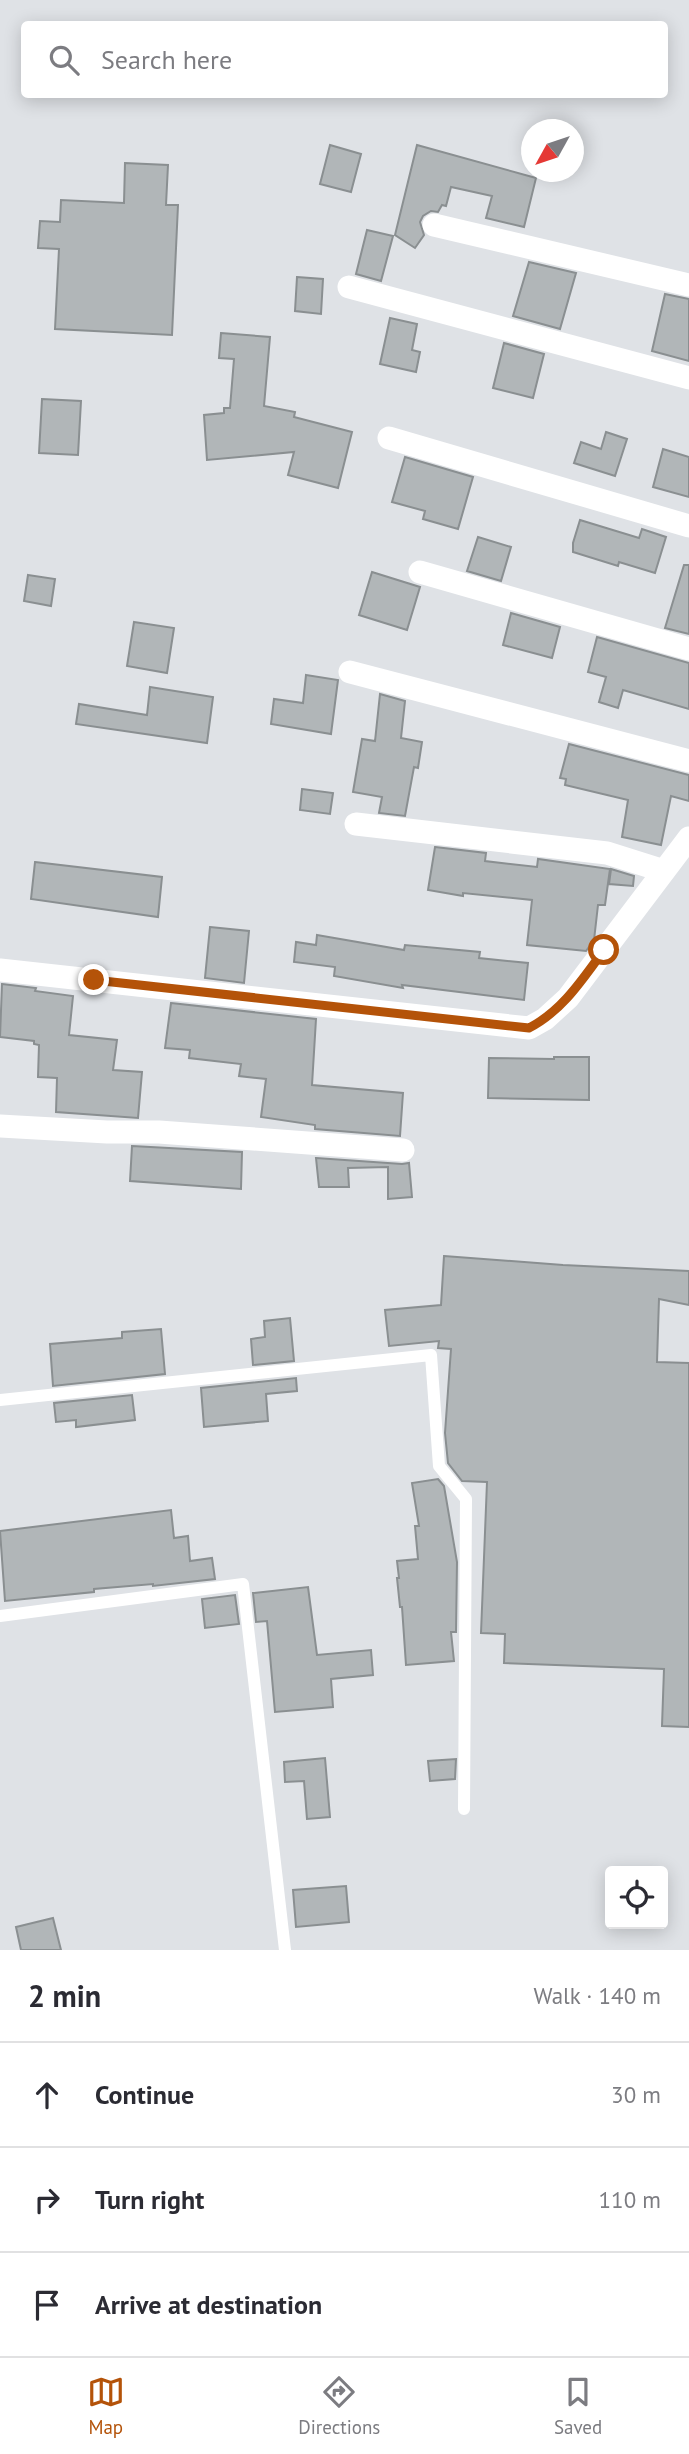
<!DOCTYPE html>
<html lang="en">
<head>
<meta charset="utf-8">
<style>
	body { margin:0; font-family:"PT Sans",sans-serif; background:#f2f2f3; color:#2b2b33 }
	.controls { position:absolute; right:21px; bottom:21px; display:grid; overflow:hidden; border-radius:7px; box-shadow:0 4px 18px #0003 }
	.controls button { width:63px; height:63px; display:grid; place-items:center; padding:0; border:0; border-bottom:2px solid #e1e1e2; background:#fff; color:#2b2b33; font:35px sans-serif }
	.compass { position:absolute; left:521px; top:119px; width:63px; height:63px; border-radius:50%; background:#fff; box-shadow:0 4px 18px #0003; rotate:230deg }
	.stop { position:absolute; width:21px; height:21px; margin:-16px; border:5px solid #b45309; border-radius:50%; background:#fff }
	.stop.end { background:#b45309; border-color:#fff; box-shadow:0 2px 7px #0008 }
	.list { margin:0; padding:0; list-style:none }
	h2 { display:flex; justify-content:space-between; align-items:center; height:91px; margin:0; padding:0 28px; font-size:30px }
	h2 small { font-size:23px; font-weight:400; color:#7c7c81 }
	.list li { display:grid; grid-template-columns:46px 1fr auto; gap:21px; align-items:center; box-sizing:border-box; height:105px; padding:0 28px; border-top:2px solid #e1e1e2 }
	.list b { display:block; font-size:26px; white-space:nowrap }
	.list em { font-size:23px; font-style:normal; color:#7c7c81 }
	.icon { flex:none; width:38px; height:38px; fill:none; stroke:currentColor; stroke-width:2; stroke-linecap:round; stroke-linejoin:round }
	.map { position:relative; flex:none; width:689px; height:1950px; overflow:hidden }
	.search { position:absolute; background:#fff; box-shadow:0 4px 18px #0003; left:21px; right:21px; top:21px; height:77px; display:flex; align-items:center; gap:18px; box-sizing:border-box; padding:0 24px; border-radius:7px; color:#7c7c81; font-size:26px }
	.sheet { height:406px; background:#fff }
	nav { display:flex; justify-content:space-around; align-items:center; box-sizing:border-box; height:98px; border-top:2px solid #e1e1e2; background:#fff; font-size:19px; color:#7c7c81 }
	nav a { display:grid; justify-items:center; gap:4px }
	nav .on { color:#b45309 }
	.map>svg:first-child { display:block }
	.building { fill:#b1b6b8; stroke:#8a8f91; stroke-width:2 }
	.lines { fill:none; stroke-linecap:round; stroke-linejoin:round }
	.lane { stroke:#fff; stroke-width:12 }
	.street { stroke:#fff; stroke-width:23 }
	.route { stroke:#b45309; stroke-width:9 }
</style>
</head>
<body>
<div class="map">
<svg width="689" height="1950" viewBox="0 0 689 1950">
	<rect width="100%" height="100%" fill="#dfe2e6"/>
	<!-- building -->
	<path class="building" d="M330,145L361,154L351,192L320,184Z
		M417,145L536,178L524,227L486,218L492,196L451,187L446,206L442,205L438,212L431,211L423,216L420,222L424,235L415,248L395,235Z
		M125,163L168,165L166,205H178L172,335L55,329L59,249L38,248L40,221L60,222L61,200L124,203Z
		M367,230L393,236L381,281L356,274Z
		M529,262L576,273L560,329L513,316Z
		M297,277L323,279L321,314L295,311Z
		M665,294L689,299V361L652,351Z
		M390,318L417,324L412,350L420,352L416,372L380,364Z
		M221,333L270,337L264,406L295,412L294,417L352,432L338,488L288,475L294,452L207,460L204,415L224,413V408H230L234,359L219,358Z
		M504,343L544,354L533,398L493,388Z
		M42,399L81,401L78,455L39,453Z
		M606,432L627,439L615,476L574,463L581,442L601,449Z
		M663,449L689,457V497L653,487Z
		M405,457L473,477L458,529L423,519L425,511L392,502Z
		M580,520L639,538L642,529L666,537L655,573L619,562L618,566L573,552V543Z
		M478,537L511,547L501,581L467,571Z
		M684,565H689V634L665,628Z
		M372,572L420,587L407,630L359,615Z
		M28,575L55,579L51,606L24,601Z
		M511,613L560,627L552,658L503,645Z
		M134,622L174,628L167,673L127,666Z
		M597,637L689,663V709L623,690L618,708L599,702L606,677L588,672Z
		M306,675L338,680L331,734L271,724L274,699L303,703Z
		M150,687L213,697L207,743L76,724L79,704L147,715Z
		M380,694L405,701L401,738L422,742L418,768L414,767L405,816L379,813L382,797L353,792L362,739L375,741Z
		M569,744L689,775V801L671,796L661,845L622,837L628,800L565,785L566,779L560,778Z
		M302,789L333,793L330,814L300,810Z
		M435,847L486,853L485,861L537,867L538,859L610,869L605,905H598L594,940L586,951L527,945L532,900L463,893V896L428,890Z
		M35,862L162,877L158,917L31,899Z
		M611,869L634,876L633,886L609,884Z
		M210,927L249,931L244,983L205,978Z
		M317,935L404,950L405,945L480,952L479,958L528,963L524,1000L402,985L403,988L334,976L335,967L294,962L296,942L316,945Z
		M2,984L36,988L35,991L73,996L69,1035L117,1040L113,1070L142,1072L138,1118L56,1112L57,1078L38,1077L39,1045L34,1044V1041L0,1037Z
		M171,1003L316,1019L312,1085L403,1093L400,1136L315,1129V1125L261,1117L266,1079L239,1076L241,1064L189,1058L190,1050L165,1048Z
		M554,1057H589V1100L488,1098L489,1058L554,1059Z
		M132,1146L242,1152L241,1189L130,1181Z
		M316,1158L402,1164L409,1163L412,1197L388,1199V1167L348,1168L349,1187H319Z
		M444,1256L563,1265L689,1271V1305L659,1299L657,1362L689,1363V1727L662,1726L664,1669L504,1663L505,1634L481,1633L487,1482L462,1481L448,1463L445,1433L451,1349L438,1348L439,1341L389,1346L385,1310L441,1305Z
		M290,1318L294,1361L253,1365L251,1339L265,1337L264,1321Z
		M161,1329L165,1374L53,1386L50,1344L122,1338V1332Z
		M296,1378L297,1391L266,1394L268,1421L204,1427L201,1388Z
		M132,1395L135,1420L76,1427V1420L56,1422L54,1403Z
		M438,1479L444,1486L457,1562L456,1632H451L454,1661L406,1665L402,1607H400L397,1578H399L397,1561L418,1559L415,1526H419L412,1483Z
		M171,1510L174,1538L188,1536L190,1561L212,1558L215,1579L153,1586V1584L94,1589V1592L5,1601L0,1531Z
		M308,1587L317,1655L371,1650L373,1675L331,1679L333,1707L275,1712L267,1621L256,1622L253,1593Z
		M235,1595L239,1624L205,1628L202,1599Z
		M325,1758L330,1817L307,1819L304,1781L285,1782L284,1762Z
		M456,1759L455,1779L430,1781L428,1761Z
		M346,1886L349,1922L296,1927L293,1890Z
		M53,1918L61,1950H21L16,1927Z"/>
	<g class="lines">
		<!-- lane -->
		<path class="lane" d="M0,1400L431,1355L439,1466L466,1499L464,1809
			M0,1616L243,1584L285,1950"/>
		<!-- street -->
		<path class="street" d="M434,225L689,285
			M349,287L689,378
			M389,438L689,526
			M420,572L689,649
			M350,672L689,761
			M356,824L607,853L664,871
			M0,970L529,1028L545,1019L568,998L689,838
			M0,1126L107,1132H159L403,1150"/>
	</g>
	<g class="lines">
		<!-- route -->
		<path class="route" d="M94,980L529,1028C562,1011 582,980 604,950"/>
	</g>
</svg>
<div class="controls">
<button><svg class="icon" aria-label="locate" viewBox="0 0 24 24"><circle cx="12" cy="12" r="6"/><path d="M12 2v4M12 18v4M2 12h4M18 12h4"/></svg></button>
</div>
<svg class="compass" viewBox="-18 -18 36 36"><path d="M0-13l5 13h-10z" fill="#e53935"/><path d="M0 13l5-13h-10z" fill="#7c7c81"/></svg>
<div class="stop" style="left:604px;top:950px"></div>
<div class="stop end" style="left:94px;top:980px"></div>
<div class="search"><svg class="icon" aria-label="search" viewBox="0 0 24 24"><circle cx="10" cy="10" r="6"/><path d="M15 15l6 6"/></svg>Search here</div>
</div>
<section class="sheet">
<h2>2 min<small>Walk · 140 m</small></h2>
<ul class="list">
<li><svg class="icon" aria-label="ahead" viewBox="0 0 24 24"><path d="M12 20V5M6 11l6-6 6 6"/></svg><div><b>Continue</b></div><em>30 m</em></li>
<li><svg class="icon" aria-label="right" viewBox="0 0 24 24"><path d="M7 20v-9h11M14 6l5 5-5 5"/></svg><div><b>Turn right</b></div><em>110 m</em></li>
<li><svg class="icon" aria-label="arrive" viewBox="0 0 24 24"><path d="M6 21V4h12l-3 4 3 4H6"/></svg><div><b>Arrive at destination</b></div></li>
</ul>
</section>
<nav>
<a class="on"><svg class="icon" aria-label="map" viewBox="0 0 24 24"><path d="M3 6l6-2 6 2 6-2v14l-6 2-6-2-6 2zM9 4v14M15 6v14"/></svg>Map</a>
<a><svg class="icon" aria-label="directions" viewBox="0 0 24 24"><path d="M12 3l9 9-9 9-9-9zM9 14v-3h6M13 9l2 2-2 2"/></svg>Directions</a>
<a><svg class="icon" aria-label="saved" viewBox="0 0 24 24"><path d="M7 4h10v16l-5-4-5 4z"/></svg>Saved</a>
</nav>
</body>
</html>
